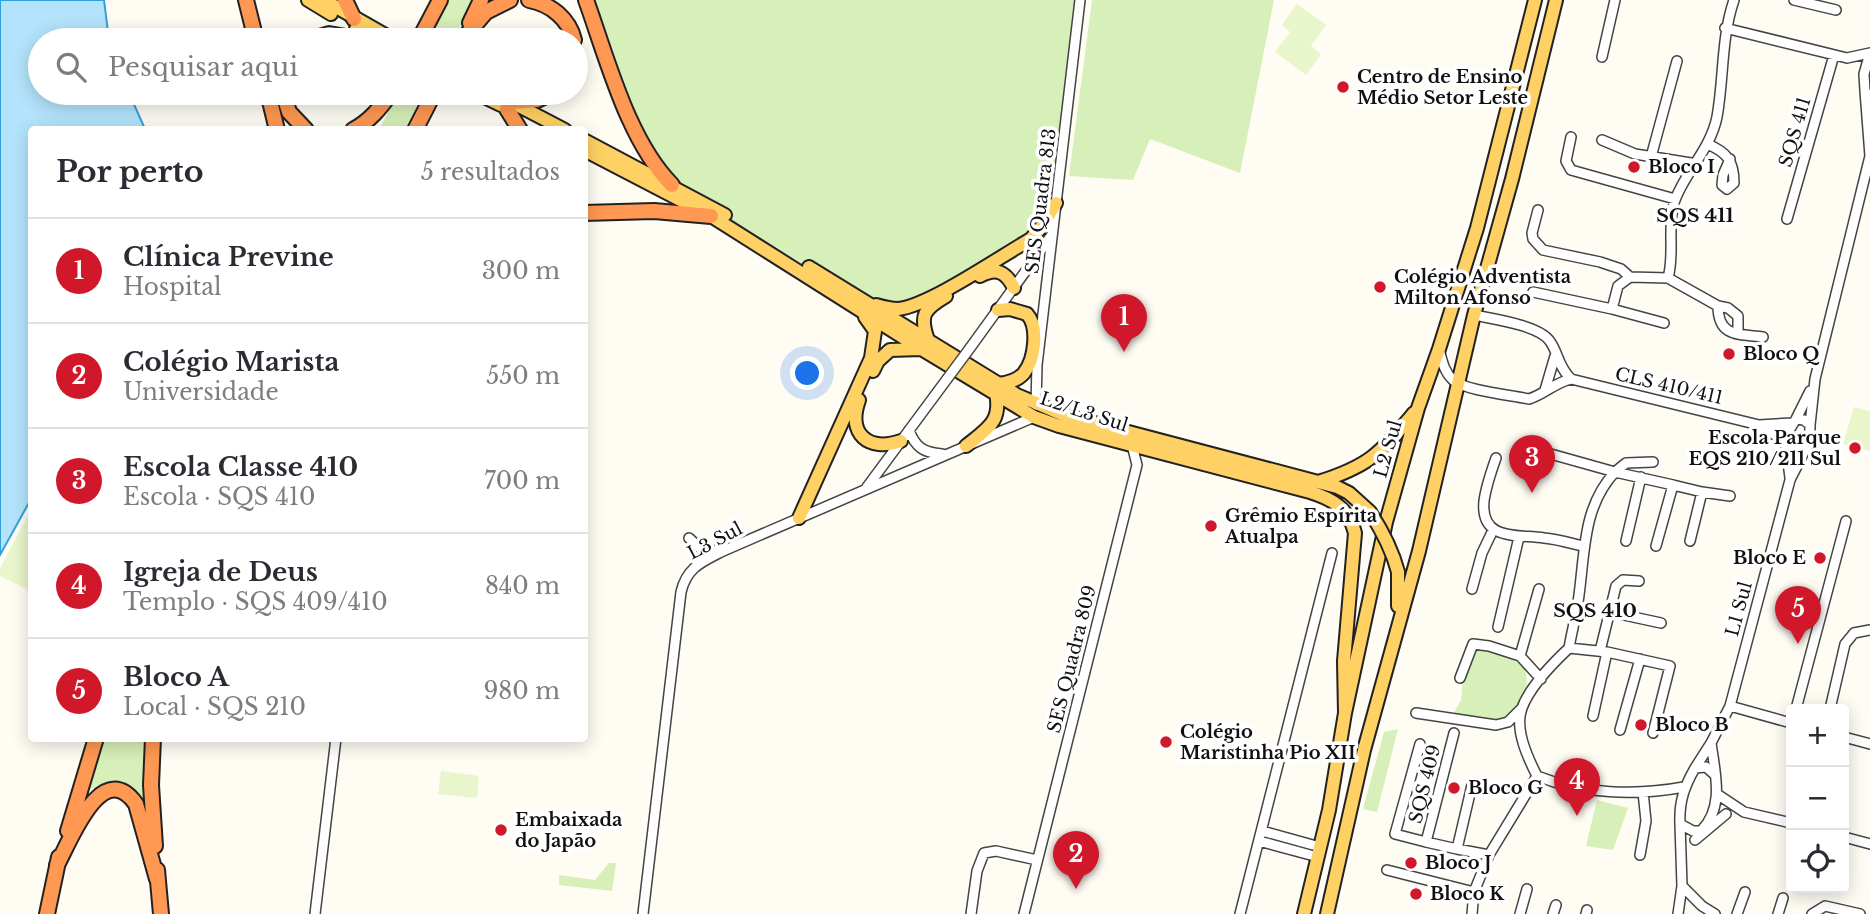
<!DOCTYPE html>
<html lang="pt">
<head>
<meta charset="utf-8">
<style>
	body { margin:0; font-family:"Libre Baskerville",serif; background:#f2f2f3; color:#2b2b33 }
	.controls { position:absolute; right:21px; bottom:21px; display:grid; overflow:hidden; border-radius:7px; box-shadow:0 4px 18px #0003 }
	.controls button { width:63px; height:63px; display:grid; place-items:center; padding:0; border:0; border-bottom:2px solid #e1e1e2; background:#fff; color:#2b2b33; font:35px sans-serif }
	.you { position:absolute; left:808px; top:374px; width:24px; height:24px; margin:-18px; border:5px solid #fff; border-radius:50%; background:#1a73e8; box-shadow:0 0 0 10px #1a73e833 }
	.badge { display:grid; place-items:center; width:46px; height:46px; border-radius:50%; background:#d1182a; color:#fff; font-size:23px; font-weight:700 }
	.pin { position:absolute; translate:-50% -58px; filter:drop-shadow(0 2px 4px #0008) }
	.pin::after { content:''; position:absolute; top:37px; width:24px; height:21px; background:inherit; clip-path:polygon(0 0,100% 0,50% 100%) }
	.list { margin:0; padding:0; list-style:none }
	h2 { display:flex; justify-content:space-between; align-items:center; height:91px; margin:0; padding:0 28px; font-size:30px }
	h2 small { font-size:23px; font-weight:400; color:#7c7c81 }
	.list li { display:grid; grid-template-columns:46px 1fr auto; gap:21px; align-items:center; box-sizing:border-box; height:105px; padding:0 28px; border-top:2px solid #e1e1e2 }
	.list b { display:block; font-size:26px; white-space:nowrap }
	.list p { margin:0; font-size:23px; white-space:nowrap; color:#7c7c81 }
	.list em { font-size:23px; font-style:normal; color:#7c7c81 }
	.icon { flex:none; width:38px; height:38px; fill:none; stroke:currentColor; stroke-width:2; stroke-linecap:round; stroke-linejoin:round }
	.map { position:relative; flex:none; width:1870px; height:914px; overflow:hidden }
	.search { position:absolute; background:#fff; box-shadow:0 4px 18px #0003; left:28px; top:28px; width:560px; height:77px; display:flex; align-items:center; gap:18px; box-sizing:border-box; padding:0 24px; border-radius:38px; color:#7c7c81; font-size:26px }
	.panel { position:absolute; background:#fff; box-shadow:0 4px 18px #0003; left:28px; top:126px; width:560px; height:616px; border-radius:7px }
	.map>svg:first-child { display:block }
	.green { fill:#d7efb8 }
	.pitch { fill:#e9f5cb }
	.water { fill:#b3e4fc; stroke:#32a0db; stroke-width:2 }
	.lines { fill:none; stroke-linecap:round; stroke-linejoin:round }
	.minor-casing { stroke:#444; stroke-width:12 }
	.major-casing { stroke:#222; stroke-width:16 }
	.highway-casing { stroke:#222; stroke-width:18 }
	.minor { stroke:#fff; stroke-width:9 }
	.major { stroke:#ffd164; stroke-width:12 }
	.highway { stroke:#ff9852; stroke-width:14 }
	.minor-bridge-casing { stroke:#444; stroke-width:12; stroke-linecap:butt }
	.major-bridge-casing { stroke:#222; stroke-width:16; stroke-linecap:butt }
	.minor-bridge { stroke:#fff; stroke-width:9 }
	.major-bridge { stroke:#ffd164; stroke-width:12 }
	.poi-dot { fill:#d1182a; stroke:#fff; stroke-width:2.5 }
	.labels { text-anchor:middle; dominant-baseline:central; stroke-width:7; stroke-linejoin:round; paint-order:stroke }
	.poi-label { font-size:18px; font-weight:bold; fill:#111; stroke:#fff; text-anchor:start }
	.street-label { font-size:18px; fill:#111; stroke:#fff }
	.neighbourhood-label { font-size:19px; font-weight:bold; fill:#111; stroke:#fff }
</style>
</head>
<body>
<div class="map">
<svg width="1870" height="914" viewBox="0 0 1870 914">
	<rect width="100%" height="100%" fill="#fffcf4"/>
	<!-- green -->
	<path class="green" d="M446,0H473L453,40H426Z
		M587,0H1075L1052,190L1047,210L1029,235L912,305L866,302L672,185L649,158Z
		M1092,0H1274L1240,173L1150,139L1133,180L1069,176Z
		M398,93H426L407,129L379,130Z
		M1473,646C1485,649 1505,650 1515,657C1538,673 1524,712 1501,720C1485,725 1469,718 1453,715L1461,700L1463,677Z
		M1398,729L1377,812L1363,809L1384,732Z
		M103,739H146L145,826L121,786L87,789Z
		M1597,800L1628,808L1613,850L1586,846Z
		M609,863H616L612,891L559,885V875L595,880Z"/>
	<!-- pitch -->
	<path class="pitch" d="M1297,4L1326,25L1311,46L1321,54L1306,75L1275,52L1290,32L1282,25Z
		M1854,407L1870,411V451L1843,444Z
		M31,510V591L0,576V568Z
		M441,771L479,776L477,798L438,794Z"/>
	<!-- water -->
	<path class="water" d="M0,0H104L109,40H40V93H129L145,129L32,130L31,499L0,555Z"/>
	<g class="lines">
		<defs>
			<path id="minor" d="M1794,0L1836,10
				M1725,28L1847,58L1870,53
				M1602,57L1615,0
				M1868,95L1865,91L1864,74L1870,53
				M1571,137L1566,161L1571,170L1675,199
				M1602,140L1635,154L1697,164
				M1707,144C1727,152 1734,161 1734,183L1727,189L1722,185L1723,175L1730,159
				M1651,157L1677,61
				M1538,210L1532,233L1533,239L1543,250L1600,262L1621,269L1630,277L1668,278
				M1787,219L1834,55
				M1533,292L1612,309L1664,323
				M1718,306L1668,278C1675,253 1667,227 1674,203C1683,174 1710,151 1717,117C1724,78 1721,38 1734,0
				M1612,309L1618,286L1630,277
				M1474,315C1493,319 1537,325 1549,340C1559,353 1557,365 1571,379
				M1738,334V316L1728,308L1718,306C1718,337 1738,334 1763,337
				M970,348L1051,236
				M1439,349C1442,360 1444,372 1453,380C1466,391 1511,395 1529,399C1545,394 1554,383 1571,379L1759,425L1792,423
				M1545,390L1555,356
				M1036,405L1037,365L1080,0
				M1796,419L1810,391
				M1759,425L1786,442
				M1810,425L1815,379L1870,156L1865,91
				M909,430C915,447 924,453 942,454
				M1522,446L1615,472L1626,463L1653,462
				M1786,446L1790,478
				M1496,458C1491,472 1486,486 1484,501C1480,542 1519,534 1544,538C1557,539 1570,543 1582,546
				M1673,485L1702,492L1690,541
				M867,487L947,379
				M1702,492L1730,496
				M689,538L702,550L721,551
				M1626,541L1641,477
				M1472,589L1482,553L1493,530
				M1539,589L1520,656L1541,679
				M1610,612L1661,623
				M1498,627L1519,537
				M1569,648C1572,630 1577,613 1579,595C1585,551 1583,506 1615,472L1673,485L1656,546
				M1600,651L1616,586L1623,580L1639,581
				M1607,652L1670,666L1653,733
				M1460,678L1473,644L1489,646L1520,656
				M1730,706L1791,723
				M1796,709L1846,521
				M1830,709L1845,644L1854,633L1870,630
				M1416,713L1496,725L1508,722L1521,709
				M1620,730L1640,659
				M1844,737L1870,744
				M1711,743C1715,773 1725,807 1701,831H1693L1680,824C1679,802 1684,787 1695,768L1706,767L1715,775
				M1420,744L1395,834L1426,842L1454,733
				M1695,768L1711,743L1730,706L1790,480C1798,463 1811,444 1810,425L1804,420L1796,419L1787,434L1786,446L1795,450L1805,447
				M1537,776C1528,758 1514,729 1522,708C1530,686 1553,663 1569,648L1607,652L1593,716
				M1537,776C1582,794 1636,796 1684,787
				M1717,794L1744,812L1791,823
				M1262,831L1320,847
				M1844,837L1870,844
				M1695,840L1726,814
				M1259,841L1318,857
				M1426,842L1457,849L1472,785
				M1489,855L1537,776
				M1640,855L1646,821L1643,792
				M1387,870L1474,892L1489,855L1457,849
				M1682,886L1702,906L1715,914
				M315,914L336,738
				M643,914L681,592C687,567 702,562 723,551L1034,417
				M971,914L977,871L984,853L996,851L1037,860
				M1024,914L1137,465L1132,445
				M1240,914L1332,553
				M1472,914L1474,892
				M1520,914L1527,889
				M1553,914L1556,905
				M1586,914L1587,910
				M1678,914L1682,886L1680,824
				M1737,914L1745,892
				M1778,914L1783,898
				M1812,914L1825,906L1860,914"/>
			<path id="major" d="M308,0L331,14
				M324,0L394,40
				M356,29L375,40
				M476,93L501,105
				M494,93L565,130
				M584,140L725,215
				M584,150L711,216L923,350L1034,417L1059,426L1310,492C1333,499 1349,509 1355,533L1344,661L1345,713
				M809,267L1017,395L1064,415L1337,487L1349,493L1370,512
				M980,276C997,267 1006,272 1014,288
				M876,305C883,307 891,309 898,309C929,306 1001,256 1031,239L1043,225L1056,203
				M928,340C919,315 924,309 946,296
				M873,371L878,361L890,350L921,349
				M998,384C1008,383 1017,381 1024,373C1035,359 1039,327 1027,314L1010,309L998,310
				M859,400C847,434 868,452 901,441
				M966,446C987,429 1002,422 996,393
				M1318,482C1370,466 1380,453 1414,413
				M799,518L871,358L875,331L865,317
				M1398,572V606
				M1304,914L1329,810L1345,713L1386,522L1418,408L1439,349L1477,228L1535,0
				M1327,914L1364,750L1419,551L1474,315L1512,179L1556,0"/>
			<path id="highway" d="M246,0L256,40
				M345,0L354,19
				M529,0C551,4 569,19 574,40
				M586,0C607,58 628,141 672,185
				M470,23L481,0
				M309,40L329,34L363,40
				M419,40L440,0
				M462,40L486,12L510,0
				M268,93L277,130
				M283,93L289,112L306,130
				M511,102L537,100L552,93
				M507,109L520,130
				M353,130C370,121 380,108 391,93
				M415,130L434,93
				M584,213L654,211L711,216
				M153,738L151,785L155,846
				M68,831L96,738
				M57,865C70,841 102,756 136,804L157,879
				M157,870L161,914
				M47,914L59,857"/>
		</defs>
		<!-- minor casing -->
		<use href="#minor" class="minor-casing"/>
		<!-- major casing -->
		<use href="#major" class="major-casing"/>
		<!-- highway casing -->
		<use href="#highway" class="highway-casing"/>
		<!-- minor -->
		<use href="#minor" class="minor"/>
		<!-- major -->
		<use href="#major" class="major"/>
		<!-- highway -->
		<use href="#highway" class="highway"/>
		<defs>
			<path id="minor-bridge" d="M947,379L970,348"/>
			<path id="major-bridge" d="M1370,512C1383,532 1392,549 1398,572"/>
		</defs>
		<!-- minor-bridge casing -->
		<use href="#minor-bridge" class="minor-bridge-casing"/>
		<!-- major-bridge casing -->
		<use href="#major-bridge" class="major-bridge-casing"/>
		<!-- minor-bridge -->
		<use href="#minor-bridge" class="minor-bridge"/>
		<!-- major-bridge -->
		<use href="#major-bridge" class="major-bridge"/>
	</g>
	<!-- markers -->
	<g class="poi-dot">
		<circle cx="1343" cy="87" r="7"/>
		<circle cx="1634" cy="167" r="7"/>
		<circle cx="1380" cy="287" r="7"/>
		<circle cx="1729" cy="354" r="7"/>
		<circle cx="1855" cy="448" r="7"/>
		<circle cx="1211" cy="526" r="7"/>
		<circle cx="1820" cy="558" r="7"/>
		<circle cx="1641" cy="725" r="7"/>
		<circle cx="1166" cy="742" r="7"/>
		<circle cx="1454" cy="788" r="7"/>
		<circle cx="501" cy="830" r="7"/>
		<circle cx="1411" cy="863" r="7"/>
		<circle cx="1416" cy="894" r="7"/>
	</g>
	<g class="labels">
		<!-- poi labels -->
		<g class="poi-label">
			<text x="1357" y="77">Centro de Ensino<tspan x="1357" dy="21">Médio Setor Leste</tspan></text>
			<text x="1648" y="167">Bloco I</text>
			<text x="1394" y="277">Colégio Adventista<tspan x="1394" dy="21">Milton Afonso</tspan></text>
			<text x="1743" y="354">Bloco Q</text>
			<text x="1841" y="438" text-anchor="end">Escola Parque<tspan x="1841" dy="21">EQS 210/211 Sul</tspan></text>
			<text x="1225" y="516">Grêmio Espírita<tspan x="1225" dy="21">Atualpa</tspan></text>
			<text x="1806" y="558" text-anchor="end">Bloco E</text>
			<text x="1655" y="725">Bloco B</text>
			<text x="1180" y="732">Colégio<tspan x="1180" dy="21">Maristinha Pio XII</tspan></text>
			<text x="1468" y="788">Bloco G</text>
			<text x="515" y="820">Embaixada<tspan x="515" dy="21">do Japão</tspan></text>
			<text x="1425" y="863">Bloco J</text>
			<text x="1430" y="894">Bloco K</text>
		</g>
		<!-- street labels -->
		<g class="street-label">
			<text transform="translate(1795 132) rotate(-74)">SQS 411</text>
			<text transform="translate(1041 201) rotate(-83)">SES Quadra 813</text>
			<text transform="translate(1669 386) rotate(13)">CLS 410/411</text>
			<text transform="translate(1084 412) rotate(18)">L2/L3 Sul</text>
			<text transform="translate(1388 449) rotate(-74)">L2 Sul</text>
			<text transform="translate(715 541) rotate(-28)">L3 Sul</text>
			<text transform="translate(1739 609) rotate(-75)">L1 Sul</text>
			<text transform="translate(1072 659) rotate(-76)">SES Quadra 809</text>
			<text transform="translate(1425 784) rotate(-76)">SQS 409</text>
		</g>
		<!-- neighbourhood labels -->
		<g class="neighbourhood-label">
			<text x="1695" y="215">SQS 411</text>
			<text x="1595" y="610">SQS 410</text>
		</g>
	</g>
</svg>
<div class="controls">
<button>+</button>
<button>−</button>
<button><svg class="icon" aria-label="locate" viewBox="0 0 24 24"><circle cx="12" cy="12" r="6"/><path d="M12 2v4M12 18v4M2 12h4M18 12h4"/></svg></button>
</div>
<div class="you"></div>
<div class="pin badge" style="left:1124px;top:352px">1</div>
<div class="pin badge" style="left:1076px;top:889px">2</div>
<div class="pin badge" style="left:1532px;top:493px">3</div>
<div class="pin badge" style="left:1577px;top:816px">4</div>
<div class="pin badge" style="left:1798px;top:644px">5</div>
<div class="search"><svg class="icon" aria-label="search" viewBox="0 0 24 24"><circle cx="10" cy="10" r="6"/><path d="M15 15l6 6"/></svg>Pesquisar aqui</div>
<section class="panel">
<h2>Por perto<small>5 resultados</small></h2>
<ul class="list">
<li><span class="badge">1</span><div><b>Clínica Previne</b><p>Hospital</p></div><em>300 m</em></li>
<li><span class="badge">2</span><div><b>Colégio Marista</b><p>Universidade</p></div><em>550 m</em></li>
<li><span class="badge">3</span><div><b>Escola Classe 410</b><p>Escola · SQS 410</p></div><em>700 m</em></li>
<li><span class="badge">4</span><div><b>Igreja de Deus</b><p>Templo · SQS 409/410</p></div><em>840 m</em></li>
<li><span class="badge">5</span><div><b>Bloco A</b><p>Local · SQS 210</p></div><em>980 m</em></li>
</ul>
</section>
</div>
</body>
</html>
